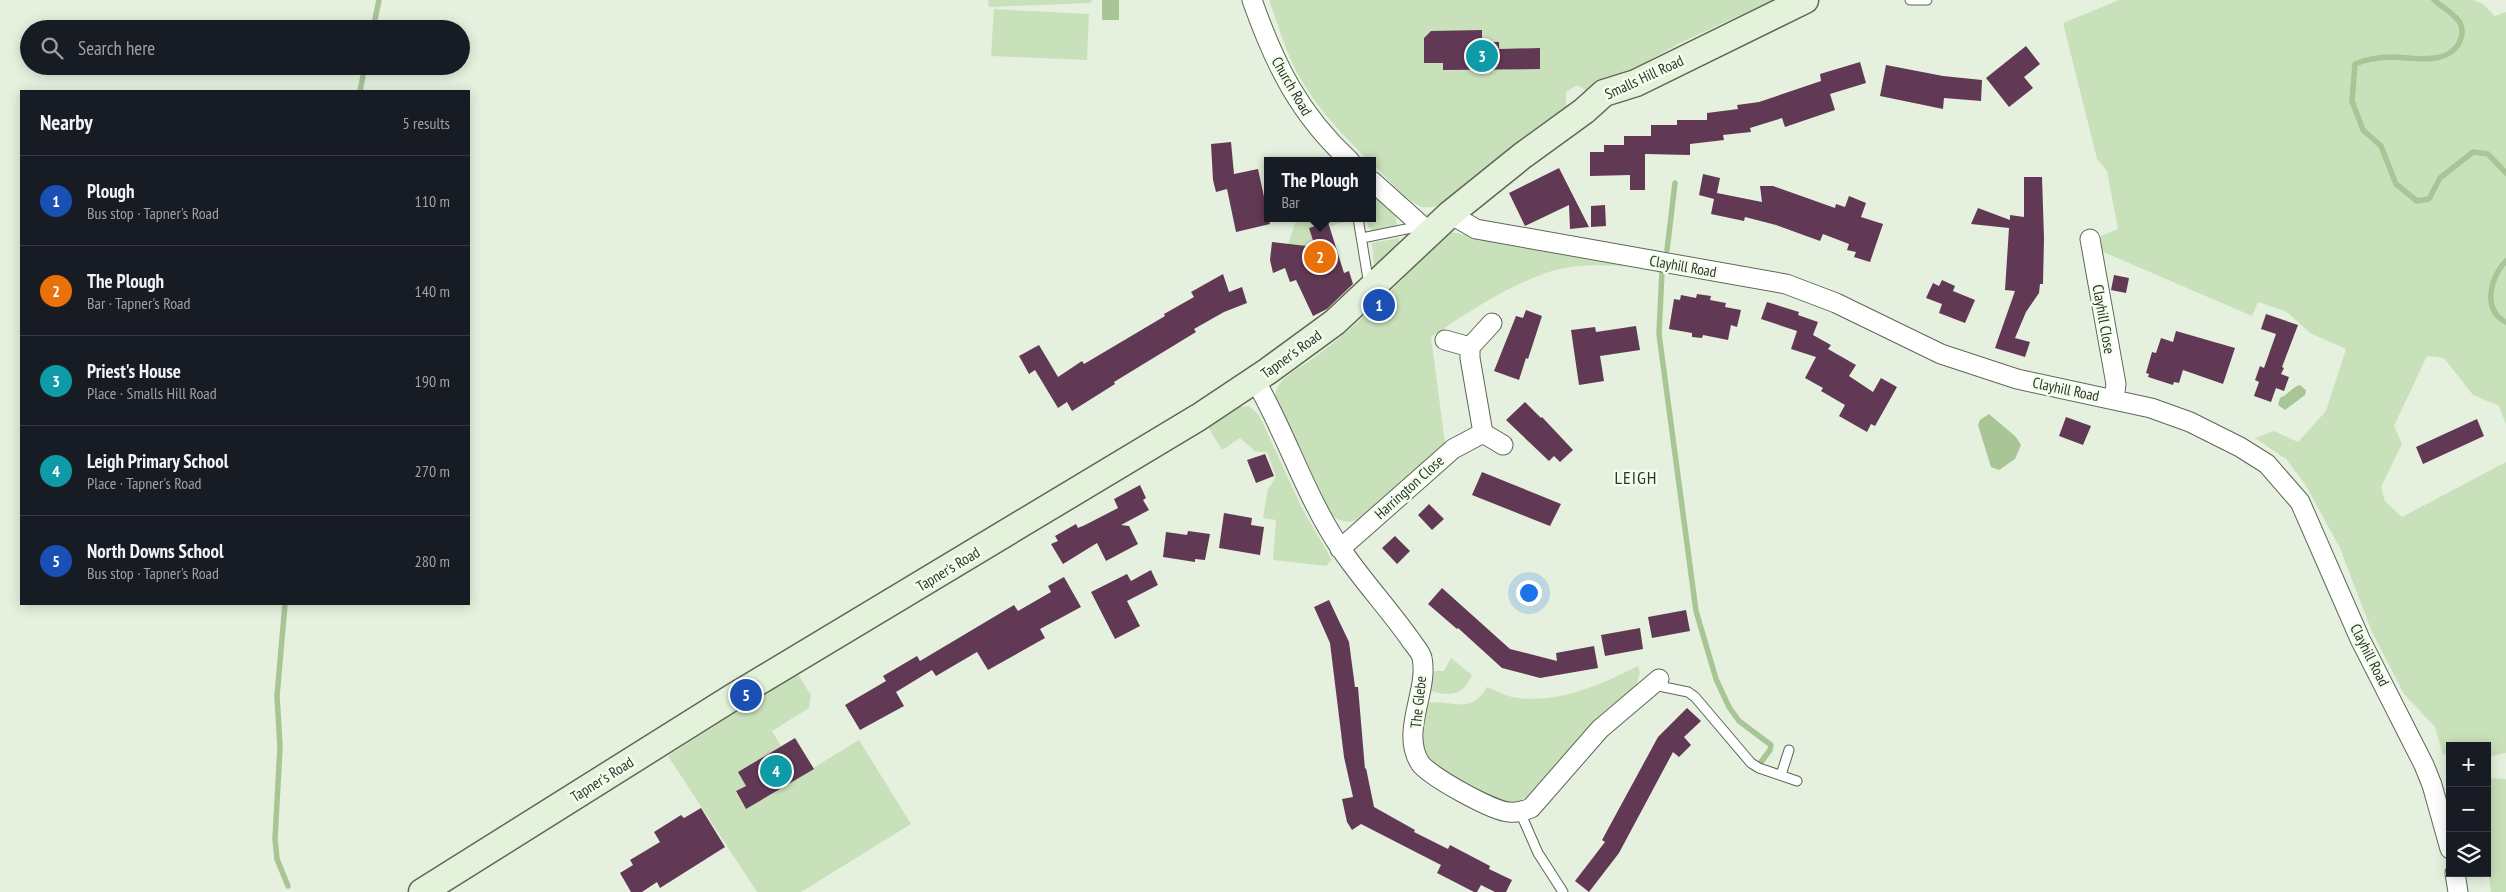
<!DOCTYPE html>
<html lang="en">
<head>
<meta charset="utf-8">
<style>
	body { margin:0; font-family:"PT Sans Narrow",sans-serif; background:#20242c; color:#f1f3f6 }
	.controls { position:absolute; right:15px; bottom:15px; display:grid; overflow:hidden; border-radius:0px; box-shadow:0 2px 12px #0003 }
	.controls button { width:45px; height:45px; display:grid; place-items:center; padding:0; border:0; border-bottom:1px solid #363941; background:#171b24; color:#f1f3f6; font:25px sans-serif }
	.you { position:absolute; left:1528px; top:592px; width:18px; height:18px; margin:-12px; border:4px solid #fff; border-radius:50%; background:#1a73e8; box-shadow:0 0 0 8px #1a73e833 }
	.badge { display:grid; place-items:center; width:32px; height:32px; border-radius:50%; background:#0f766e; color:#fff; font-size:16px; font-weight:700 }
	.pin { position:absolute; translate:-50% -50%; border:2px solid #fff; box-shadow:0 1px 5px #0006 }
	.popup { position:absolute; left:1264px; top:157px; width:112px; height:65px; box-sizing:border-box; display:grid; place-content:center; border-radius:0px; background:#171b24; filter:drop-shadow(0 1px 4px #0005); font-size:16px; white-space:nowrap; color:#9ea1a6 }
	.popup b { font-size:19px; color:#f1f3f6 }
	.popup::after { content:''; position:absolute; left:50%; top:100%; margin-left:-10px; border:10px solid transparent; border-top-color:#171b24 }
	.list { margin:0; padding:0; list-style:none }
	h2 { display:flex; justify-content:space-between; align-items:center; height:65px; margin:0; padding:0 20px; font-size:21px }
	h2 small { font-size:16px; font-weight:400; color:#9ea1a6 }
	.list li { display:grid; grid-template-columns:32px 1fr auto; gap:15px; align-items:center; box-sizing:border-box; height:90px; padding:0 20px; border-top:1px solid #363941 }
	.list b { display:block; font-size:19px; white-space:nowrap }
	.list p { margin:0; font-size:16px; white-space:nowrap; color:#9ea1a6 }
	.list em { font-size:16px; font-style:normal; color:#9ea1a6 }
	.icon { flex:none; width:28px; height:28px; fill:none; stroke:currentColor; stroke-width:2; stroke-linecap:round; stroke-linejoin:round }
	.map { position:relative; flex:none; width:2506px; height:892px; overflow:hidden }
	.search { position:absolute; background:#171b24; box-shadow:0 2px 12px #0003; left:20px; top:20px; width:450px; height:55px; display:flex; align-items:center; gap:12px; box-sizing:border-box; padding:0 18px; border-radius:28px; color:#9ea1a6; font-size:19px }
	.panel { position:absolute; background:#171b24; box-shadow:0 2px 12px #0003; left:20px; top:90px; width:450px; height:515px; border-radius:0px }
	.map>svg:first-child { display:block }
	.green { fill:#c9e1ba }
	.water { fill:#a8c596 }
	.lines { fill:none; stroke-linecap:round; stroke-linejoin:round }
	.stream { stroke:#a8c596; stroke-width:5.5 }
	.building { fill:#623955 }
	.lane-casing { stroke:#5d6756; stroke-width:11 }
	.street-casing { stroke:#5d6756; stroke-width:21 }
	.secondary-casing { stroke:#5d6756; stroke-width:29 }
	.lane { stroke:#fff; stroke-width:9 }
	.street { stroke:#fff; stroke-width:19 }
	.secondary { stroke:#e4f2db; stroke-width:26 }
	.labels { text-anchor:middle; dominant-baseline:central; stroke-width:5; stroke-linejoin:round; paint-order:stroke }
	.street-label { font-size:15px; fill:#2f332c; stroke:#f2feeb }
	.quarter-label { font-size:18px; letter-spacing:1px; fill:#2f332c; stroke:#f2feeb }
</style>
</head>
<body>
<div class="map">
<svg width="2506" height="892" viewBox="0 0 2506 892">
	<rect width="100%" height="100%" fill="#e5f1de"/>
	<!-- green -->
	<path class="green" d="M988,0H1092L1091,3L989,7Z
		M1269,0H1773L1678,44L1591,93L1577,85L1566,92V108L1442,204C1436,206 1430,208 1423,207C1408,204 1384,175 1373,164L1372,161H1369C1338,130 1308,99 1290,58C1282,39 1276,19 1269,0Z
		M2119,0H2474L2483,4L2495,16L2506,12V425L2499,406L2473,395L2444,358L2427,356L2394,426L2402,444L2381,487L2385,501L2402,517L2506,462V753L2487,757V746H2450V755L2443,754L2435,727L2404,694L2372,632L2340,548L2305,484L2286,459L2255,438L2274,431L2298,442L2326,411L2346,349L2310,333L2287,312L2258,302L2252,316L2101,251V236L2118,229L2107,171L2097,159L2063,23Z
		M994,9L1089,14L1087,60L991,56Z
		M1373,195L1396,217L1397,226L1372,230L1368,227L1366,218H1372Z
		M1297,218H1347L1348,221L1331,226L1329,221L1309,228L1315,247L1299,251L1288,244Z
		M1450,232L1626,263V266C1600,265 1574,264 1549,272C1507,286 1468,312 1431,337L1445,443L1362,519C1346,524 1338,522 1326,510L1275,399C1275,380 1294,371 1308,362C1360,326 1404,276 1450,232Z
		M1399,238L1400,248L1375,273L1372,243Z
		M1249,406L1259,415L1303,510L1332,560L1326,566L1273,560L1276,520L1263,518L1268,489L1276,477L1267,452H1256L1240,438L1222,450L1208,427L1238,407Z
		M1451,658L1472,675C1464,695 1450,697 1431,691L1428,686L1435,671H1444Z
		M1638,666L1640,673L1636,686L1602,713L1584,732L1535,790C1530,795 1524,801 1517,803C1501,806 1446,775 1434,765C1430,761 1425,754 1423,749C1418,734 1423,718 1425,703C1452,699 1470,716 1487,687C1495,690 1504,695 1512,697C1556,705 1600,685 1638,666Z
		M797,673L811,695L809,708L772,731L781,746L738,772L746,786L736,792L746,809L859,740L911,824L801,892H757L668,756Z
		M2487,778L2506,779V892H2491L2487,865Z"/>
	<!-- water -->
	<path class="water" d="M1102,0H1119V20H1102Z
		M2300,385L2306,390L2305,395L2285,410L2278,405L2280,398C2288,395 2292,387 2300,385Z
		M1989,414L2016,437L2021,445L2015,459L1999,470L1991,467L1978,425L1980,420Z"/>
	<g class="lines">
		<!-- stream -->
		<path class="stream" d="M2434,0C2442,7 2452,12 2458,20C2462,24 2463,33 2461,38C2452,66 2416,58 2393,57C2380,57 2367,59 2355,64L2352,101L2363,130L2381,146L2396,184L2417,201L2429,199L2440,178L2473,152L2488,154L2506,173
			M373,29L379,0
			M360,91L365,66
			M1667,250L1675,183
			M2506,261C2490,277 2482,310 2506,322
			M1662,271L1659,334L1696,611L1716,679L1729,707L1739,721L1771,745L1770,750L1761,762
			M285,604L277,696L280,747L275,839L277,859L288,886"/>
	</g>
	<!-- building -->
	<path class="building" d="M1482,30V42H1499V49L1540,48V69L1443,70V63H1424V38L1431,31Z
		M2026,46L2040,64L2024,77L2033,88L2009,107L1986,78Z
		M1860,62L1866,83L1830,94L1835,110L1785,127L1782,118L1750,128L1751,132L1723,135L1724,140L1690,144V155L1645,154V190H1630V175L1590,176V152H1604V145H1624V136H1651V125H1677V120H1707V113L1738,109L1737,105L1759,102L1821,81L1820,74Z
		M1886,65L1943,76L1982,80L1981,101L1944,98L1943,109L1880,96Z
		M1231,142L1234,174L1258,169L1270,224L1236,232L1227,189L1216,192L1213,180L1211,144Z
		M1559,168L1589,227L1570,229L1569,205L1525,226L1509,193Z
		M1703,174L1720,178L1717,193L1762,202L1760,186H1773L1835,208L1836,204L1845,207L1849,196L1866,203L1861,217L1883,224L1870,262L1854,257L1856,252L1847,250L1849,244L1823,234L1820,241L1776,225L1745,217L1744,221L1711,214L1714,199L1699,195Z
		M2024,177H2042L2044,238L2043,284H2040L2039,293L2026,312L2015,338L2030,342L2025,357L1995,348L2015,291L2005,290L2009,228L1971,224L1978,208L2010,220V215L2024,217Z
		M1605,205L1606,226L1591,227V206Z
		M1328,222L1344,273L1349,271L1353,284L1327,309L1313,316L1296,280L1290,282L1285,268L1273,273L1270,260L1272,242L1315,247L1309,228Z
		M1223,274L1229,292L1242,287L1247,303L1224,312L1194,329L1196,332L1114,382L1115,384L1072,411L1067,402L1058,408L1035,370L1029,374L1019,356L1039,345L1058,377L1082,361L1084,364L1165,316L1164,314L1194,297L1191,292Z
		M2114,275L2129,278L2126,293L2111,290Z
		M1942,280L1955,286L1953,291L1975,300L1965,323L1939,313L1942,304L1926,298L1933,283L1939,286Z
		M1697,294L1711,296L1710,300L1726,303L1725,307L1741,310L1737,327L1731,325L1728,340L1703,335L1702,338L1692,337V333L1669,329L1674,299L1680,300L1681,295L1696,298Z
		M1767,302L1799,312L1798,315L1818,322L1813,335L1831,345L1828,349L1856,365L1849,376L1873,392L1881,378L1897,387L1875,426L1871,424L1867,432L1839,416L1845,405L1821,391L1823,388L1805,378L1816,357L1791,349L1797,331L1761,319Z
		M1526,310L1542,316L1528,359L1526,358L1519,380L1494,371L1516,316L1523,318Z
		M2266,314L2298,325L2282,367L2284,368L2281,374L2289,377L2284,391L2276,388L2271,402L2254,396L2259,382L2255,380L2260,366L2264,368L2276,334L2261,329Z
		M1636,326L1640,350L1600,356L1604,381L1579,385L1571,330L1595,327L1596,332Z
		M2176,331L2235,348L2223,384L2183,370L2179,383L2174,382L2173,385L2148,377L2149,374L2146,373L2152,352L2156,353L2161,338L2173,342Z
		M1525,402L1541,418L1542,417L1573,450L1560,462L1554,456L1549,461L1506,420Z
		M2066,417L2091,426L2083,445L2059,436Z
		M2477,419L2484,436L2423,464L2416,447Z
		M1265,454L1274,476L1256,483L1247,460Z
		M1482,472L1561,504L1550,526L1472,495Z
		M1140,485L1146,498L1143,500L1149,510L1121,525L1129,526L1138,544L1106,561L1097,543L1063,564L1051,544L1058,541L1055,536L1076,524L1078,528L1085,525L1118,508L1114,499Z
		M1429,504L1444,519L1432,530L1418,515Z
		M1224,513L1252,518L1251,525L1264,527L1260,555L1219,548Z
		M1188,531L1210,534L1205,560L1195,559V562L1163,557L1166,532L1187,535Z
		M1395,536L1410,551L1397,564L1382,548Z
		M1151,570L1158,585L1127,601L1140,626L1115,639L1091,592L1127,574L1131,581Z
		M1064,577L1081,607L1040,629L1045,638L988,670L977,652L936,676L932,670L896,692L904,706L860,730L845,705L886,681L883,676L917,656L920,661L1014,605L1018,611L1051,592L1048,586Z
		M1442,588L1510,649L1557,661L1556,653L1594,646L1598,668L1540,678L1502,668L1458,628L1457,629L1428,604Z
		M1329,600L1349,642L1355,687H1358L1365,769L1366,768L1374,807L1415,830L1414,832L1448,849L1450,845L1490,866L1489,869L1512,880L1506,892H1495L1481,885L1477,892H1474L1437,873L1441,865L1361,824L1352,830L1347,822L1342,799L1353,797L1344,757L1330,643L1314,607Z
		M1686,610L1690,631L1652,638L1648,617Z
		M1640,628L1643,649L1605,656L1601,635Z
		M1687,708L1701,721L1684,737L1691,745L1679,757L1673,752L1619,853L1589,892L1575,881L1605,842L1602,840L1658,737Z
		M795,738L814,769L746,809L736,791L746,786L738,772Z
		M701,808L725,847L660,888L657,882L642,892H631L620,873L633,865L630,860L660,842L654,832L681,815L684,818Z"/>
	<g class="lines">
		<defs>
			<path id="lane" d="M1910,0H1927
				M1358,218L1369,285
				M1362,238L1421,226
				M1654,685L1688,692L1695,697L1751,763L1759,768L1797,781
				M1781,775L1789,750
				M1520,812L1538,853L1563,892"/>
			<path id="street" d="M1252,0C1275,65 1299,114 1350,161
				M1372,181L1430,233
				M1450,214L1476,229L1786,284L1836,303L1941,354L2017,379L2151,408L2190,422L2240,447L2267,464L2300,502L2360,639L2424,765L2432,785L2450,849
				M2090,239L2116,384L2114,400
				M1492,323L1470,347V358L1483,433L1503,445
				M1445,340L1470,347
				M1255,380C1287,435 1305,496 1341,549C1362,580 1388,608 1410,639C1413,644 1421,652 1422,658C1429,691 1400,731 1420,763C1429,776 1492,811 1509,812C1517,813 1523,811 1531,808L1600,729L1659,679
				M1340,549L1453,449L1483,433
				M2455,873L2458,892"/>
			<path id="secondary" d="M422,892L733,697L1199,417L1268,371L1335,322L1450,214L1522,156L1584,111L1604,93L1636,83L1805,0"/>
		</defs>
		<!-- lane casing -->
		<use href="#lane" class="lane-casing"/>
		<!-- street casing -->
		<use href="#street" class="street-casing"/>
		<!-- secondary casing -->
		<use href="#secondary" class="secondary-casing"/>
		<!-- lane -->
		<use href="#lane" class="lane"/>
		<!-- street -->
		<use href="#street" class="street"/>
		<!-- secondary -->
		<use href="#secondary" class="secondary"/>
	</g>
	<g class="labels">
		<!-- street labels -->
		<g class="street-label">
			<text transform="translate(1644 77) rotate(-25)">Smalls Hill Road</text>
			<text transform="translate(1292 86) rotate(60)">Church Road</text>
			<text transform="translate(1683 266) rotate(10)">Clayhill Road</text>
			<text transform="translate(2104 319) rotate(80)">Clayhill Close</text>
			<text transform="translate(1291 354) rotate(-36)">Tapner's Road</text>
			<text transform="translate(2066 389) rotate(12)">Clayhill Road</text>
			<text transform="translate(1409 487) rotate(-42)">Harrington Close</text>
			<text transform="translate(948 569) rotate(-31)">Tapner's Road</text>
			<text transform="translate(2370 655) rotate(63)">Clayhill Road</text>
			<text transform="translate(1418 702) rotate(-84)">The Glebe</text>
			<text transform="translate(602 779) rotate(-32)">Tapner's Road</text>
		</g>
		<!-- quarter labels -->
		<g class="quarter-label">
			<text x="1636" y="477">LEIGH</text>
		</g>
	</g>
</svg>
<div class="controls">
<button>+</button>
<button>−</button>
<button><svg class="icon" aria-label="layers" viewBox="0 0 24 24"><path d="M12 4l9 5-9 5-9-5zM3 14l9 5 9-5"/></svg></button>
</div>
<div class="you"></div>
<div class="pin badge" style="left:1379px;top:305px;background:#1a4fb4">1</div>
<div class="pin badge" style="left:1320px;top:257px;background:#e8710a">2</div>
<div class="popup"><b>The Plough</b>Bar</div>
<div class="pin badge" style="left:1482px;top:56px;background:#0f9aa8">3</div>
<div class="pin badge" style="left:776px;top:771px;background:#0f9aa8">4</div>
<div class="pin badge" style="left:746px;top:695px;background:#1a4fb4">5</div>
<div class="search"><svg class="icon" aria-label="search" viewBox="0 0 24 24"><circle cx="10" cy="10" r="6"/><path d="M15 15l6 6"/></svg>Search here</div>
<section class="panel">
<h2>Nearby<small>5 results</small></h2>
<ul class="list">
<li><span class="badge" style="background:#1a4fb4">1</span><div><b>Plough</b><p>Bus stop · Tapner's Road</p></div><em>110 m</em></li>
<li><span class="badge" style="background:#e8710a">2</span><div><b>The Plough</b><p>Bar · Tapner's Road</p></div><em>140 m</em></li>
<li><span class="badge" style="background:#0f9aa8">3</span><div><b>Priest's House</b><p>Place · Smalls Hill Road</p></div><em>190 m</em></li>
<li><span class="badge" style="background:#0f9aa8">4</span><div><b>Leigh Primary School</b><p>Place · Tapner's Road</p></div><em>270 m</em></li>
<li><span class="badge" style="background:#1a4fb4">5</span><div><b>North Downs School</b><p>Bus stop · Tapner's Road</p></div><em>280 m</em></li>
</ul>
</section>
</div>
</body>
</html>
